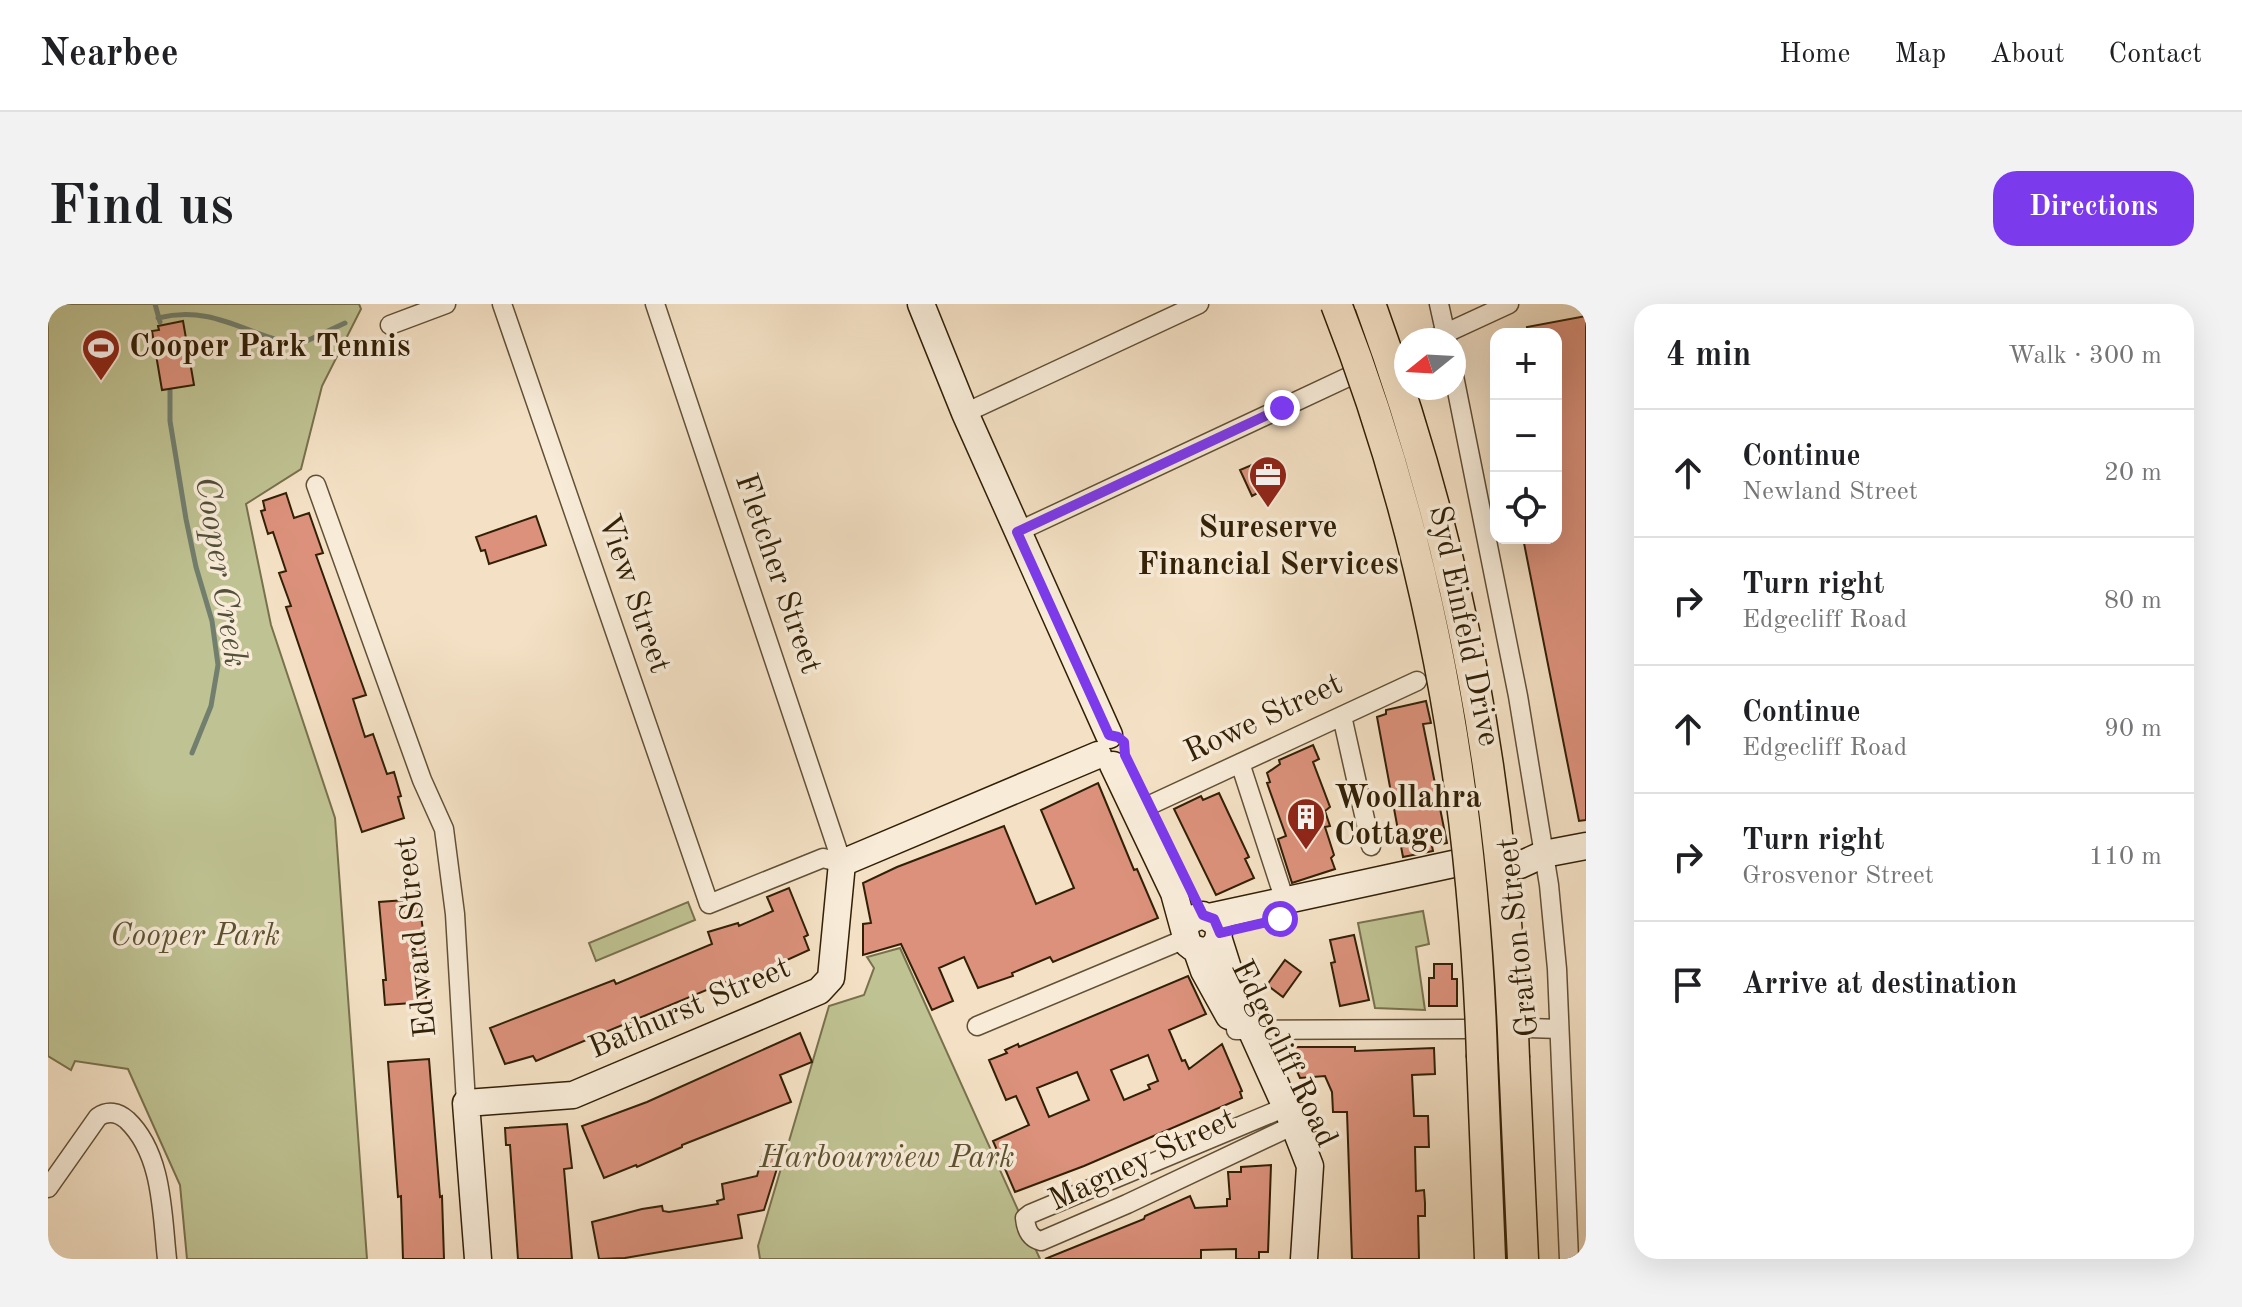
<!DOCTYPE html>
<html lang="en">
<head>
<meta charset="utf-8">
<style>
	body { margin:0; font-family:"Old Standard TT",serif; background:#f2f2f2; color:#202124 }
	.controls { position:absolute; right:24px; top:24px; display:grid; overflow:hidden; border-radius:16px; box-shadow:0 8px 32px #0002 }
	.controls button { width:72px; height:72px; display:grid; place-items:center; padding:0; border:0; border-bottom:2px solid #e0e0e0; background:#fff; color:#202124; font:40px sans-serif }
	.compass { position:absolute; left:1346px; top:24px; width:72px; height:72px; border-radius:50%; background:#fff; box-shadow:0 8px 32px #0002; rotate:252deg }
	.stop { position:absolute; width:24px; height:24px; margin:-18px; border:6px solid #7c3aed; border-radius:50%; background:#fff }
	.stop.end { background:#7c3aed; border-color:#fff; box-shadow:0 2px 8px #0008 }
	.list { margin:0; padding:0; list-style:none }
	h2 { display:flex; justify-content:space-between; align-items:center; height:104px; margin:0; padding:0 32px; font-size:34px }
	h2 small { font-size:26px; font-weight:400; color:#757577 }
	.list li { display:grid; grid-template-columns:52px 1fr auto; gap:24px; align-items:center; box-sizing:border-box; height:128px; padding:0 32px; border-top:2px solid #e0e0e0 }
	.list b { display:block; font-size:30px; white-space:nowrap }
	.list p { margin:0; font-size:26px; white-space:nowrap; color:#757577 }
	.list em { font-size:26px; font-style:normal; color:#757577 }
	.icon { flex:none; width:44px; height:44px; fill:none; stroke:currentColor; stroke-width:2; stroke-linecap:round; stroke-linejoin:round }
	.map { position:relative; flex:none; width:1538px; height:955px; overflow:hidden; border-radius:24px }
	header { display:flex; align-items:center; gap:48px; box-sizing:border-box; height:112px; padding:0 40px; background:#fff; border-bottom:2px solid #e0e0e0 }
	header strong { font-size:38px }
	nav { display:flex; gap:44px; margin-inline-start:auto; font-size:28px }
	.intro { display:flex; align-items:center; justify-content:space-between; box-sizing:border-box; height:192px; padding:0 48px }
	h1 { margin:0; font-size:56px }
	.button { padding:20px 36px; border-radius:24px; background:#7c3aed; color:#fff; font-size:28px; font-weight:700 }
	main { display:flex; gap:48px; padding:0 48px }
	aside { flex:1; background:#fff; border-radius:24px; box-shadow:0 8px 32px #0002 }
	.map>svg:first-child { display:block }
	.green { fill:#bfc292; stroke:#78714c; stroke-width:2 }
	.lines { fill:none; stroke-linecap:round; stroke-linejoin:round }
	.stream { stroke:#727f6e; stroke-width:5 }
	.building { fill:#db917b; stroke:#322006; stroke-width:2; fill-rule:evenodd }
	.secondary-tunnel { stroke:#cdba9f; stroke-width:26; stroke-dasharray:26 13; stroke-linecap:butt }
	.street-casing { stroke:#625036; stroke-width:21 }
	.secondary-casing { stroke:#322006; stroke-width:29 }
	.primary-casing { stroke:#322006; stroke-width:33 }
	.street { stroke:#f8ecd9; stroke-width:18 }
	.secondary { stroke:#f8ecd9; stroke-width:26 }
	.primary { stroke:#f4e1c5; stroke-width:30 }
	.primary-bridge-casing { stroke:#322006; stroke-width:33; stroke-linecap:butt }
	.primary-bridge { stroke:#f4e1c5; stroke-width:30 }
	.route { stroke:#7c3aed; stroke-width:10 }
	.labels { text-anchor:middle; dominant-baseline:central; stroke-width:7; stroke-linejoin:round; paint-order:stroke }
	.poi-label { font-size:32px; font-weight:bold; fill:#322006; stroke:#f8ecd9; text-anchor:start }
	.street-label { font-size:32px; fill:#322006; stroke:#f8ecd9 }
	.park-label { font-size:32px; font-style:italic; fill:#5c5130; stroke:#f8ecd9 }
	.water-label { font-size:34px; font-style:italic; fill:#524f3a; stroke:#f8ecd9 }
</style>
</head>
<body>
<header>
<strong>Nearbee</strong>
<nav><a>Home</a><a>Map</a><a>About</a><a>Contact</a></nav>
</header>
<div class="intro"><h1>Find us</h1><a class="button">Directions</a></div>
<main>
<div class="map">
<svg width="1538" height="955" viewBox="0 0 1538 955">
	<rect width="100%" height="100%" fill="#f4e1c5"/>
	<filter id="stains"><feTurbulence type="fractalNoise" baseFrequency=".0025" numOctaves="4"/><feColorMatrix values="0 0 0 0 .2 0 0 0 0 .09 0 0 0 0 .02 0 0 0 .5 -.17"/></filter>
	<radialGradient id="worn" r=".72"><stop offset=".6" stop-color="#630" stop-opacity="0"/><stop offset="1" stop-color="#630" stop-opacity=".3"/></radialGradient>
	<!-- green -->
	<path class="green" d="M0,0H311L313,5L274,82L253,165L198,200L223,321L287,514L319,955H139L132,881L80,765L27,757L23,766L0,752Z
		M640,598L647,616L548,657L541,639Z
		M1375,607L1381,640L1368,643L1377,706L1327,704L1310,619Z
		M852,644L992,955H712L710,942L781,702L816,691L826,664L819,653Z"/>
	<g class="lines">
		<!-- stream -->
		<path class="stream" d="M107,0L112,18
			M110,14C166,0 199,32 250,41L297,19
			M122,87V117L138,215L148,263L164,317L170,361L163,402L144,449"/>
	</g>
	<!-- building -->
	<path class="building" d="M1538,12V516L1531,517L1475,234H1508V30H1480L1479,23Z
		M135,17L146,81L114,86L104,27L111,26L110,22Z
		M1206,160L1217,185L1204,192L1192,166Z
		M238,189L246,214L261,209L275,249L268,251L318,391L305,395L317,433L325,430L339,470L346,468L353,492L350,493L356,514L314,528L238,303L243,302L231,269L238,267L225,228L220,230L213,207L217,206L215,197Z
		M488,212L498,241L441,260L437,246L433,247L428,233Z
		M1378,397L1383,419L1375,420L1399,539L1384,542L1385,547L1355,553L1329,413L1338,410V406Z
		M1265,441L1271,455L1265,458L1282,503L1277,507L1282,522L1277,523L1286,551L1283,554L1287,565L1244,579L1230,535L1238,532L1219,479L1222,478L1219,469L1232,460L1231,456Z
		M1050,479L1086,566L1089,565L1110,614L1005,658L1002,653L964,669L965,672L930,684L916,653L891,664L905,697L884,706L853,640L815,651V620L823,619L815,579L849,563L956,522L988,600L1026,584L993,506Z
		M1171,489L1201,553L1197,555L1206,574L1168,591L1126,505L1153,492L1155,496Z
		M741,584L760,631L756,633L761,646L682,682L680,677L488,757L485,752L457,760L442,724L566,676L568,680L664,640L660,628L690,619L691,622L725,607L719,593Z
		M371,595L377,643L378,698L337,701L335,676H338L331,598Z
		M1306,631L1321,696L1292,702L1283,659L1287,658L1282,636Z
		M1237,656L1253,668L1235,693L1219,681Z
		M1386,660H1404V675H1409V702H1381V674H1386Z
		M1140,672L1158,710L1121,726L1134,757L1137,756L1141,765L1174,740L1194,787L1192,788L1194,794L1036,862L967,888L945,837L981,821L968,792L958,796L941,756L959,749L957,746L970,740L971,743ZM1100,751L1110,777L1100,781L1102,785L1076,796L1063,766ZM1029,768L1041,796L1001,813L989,784Z
		M752,729L764,758L732,771L743,798L634,841V843L589,863L588,861L556,874L534,822L599,798Z
		M1238,743H1307V747L1386,744L1387,770L1364,771L1366,812H1380L1381,843H1367L1368,887L1376,886L1377,899V912H1370L1371,955H1304L1299,808H1285L1284,788L1277,772L1252,774Z
		M381,755L392,893L394,892L396,955H355L353,892L350,893L340,758Z
		M519,820L524,864L516,865L524,955H470L462,841H458L457,824Z
		M736,842L716,906L690,911L694,934L577,954L551,955L544,918L594,905L614,902L615,907L621,908L670,900L669,897L676,895L674,880L709,872L715,851Z
		M1223,861L1220,948H1211V955H1188V945L1153,946V955H997L1096,915L1097,912L1142,892L1147,904L1179,902V895H1182L1180,868H1193V863Z"/>
	<g class="lines">
		<!-- secondary-tunnel -->
		<path class="secondary-tunnel" d="M1405,560L1470,546"/>
		<defs>
			<path id="street" d="M454,0L661,600L775,554L794,559
				M607,0L794,559
				M1391,0L1399,36
				M342,21L398,0
				M1383,36L1461,0
				M1406,72L1470,392L1501,581L1509,665L1521,955
				M917,109L1151,0
				M268,181L374,476L396,525L407,610L418,799
				M969,228L1298,74
				M1294,412L1323,542
				M1192,459L1237,597
				M1089,507L1369,377
				M929,722L1137,635
				M1481,724L1511,725
				M1188,726L1417,725
				M1238,803L982,910L977,914C978,925 981,934 993,937L1079,900L1246,821
				M0,884L50,813C60,806 70,808 79,816C115,850 114,910 119,955"/>
			<path id="secondary" d="M873,0L917,109L1061,431
				M1065,461L1126,589L1140,640C1158,656 1177,640 1169,619L1155,611L1142,616L1137,624
				M1472,561L1496,550L1538,542
				M1161,613L1405,560
				M1171,636L1191,699L1246,821L1262,862L1256,955
				M1149,647L1156,667L1181,712
				M430,955L418,799L525,791L771,687L783,674L794,559L1050,451"/>
			<path id="primary" d="M1434,753L1442,955
				M1466,754L1475,955"/>
		</defs>
		<!-- street casing -->
		<use href="#street" class="street-casing"/>
		<!-- secondary casing -->
		<use href="#secondary" class="secondary-casing"/>
		<!-- primary casing -->
		<use href="#primary" class="primary-casing"/>
		<!-- street -->
		<use href="#street" class="street"/>
		<!-- secondary -->
		<use href="#secondary" class="secondary"/>
		<!-- primary -->
		<use href="#primary" class="primary"/>
		<defs>
			<path id="primary-bridge" d="M1288,0C1382,239 1426,497 1434,753
				M1322,0C1413,248 1457,490 1466,754"/>
		</defs>
		<!-- primary-bridge casing -->
		<use href="#primary-bridge" class="primary-bridge-casing"/>
		<!-- primary-bridge -->
		<use href="#primary-bridge" class="primary-bridge"/>
	</g>
	<g class="lines">
		<!-- route -->
		<path class="route" d="M1232,615L1172,629L1166,615L1155,611L1077,451L1076,438L1070,433L1061,431L969,228L1234,104"/>
	</g>
	<!-- icons -->
	<defs>
		<symbol id="stadium-pin" viewBox="-11 -11 22 30"><path d="M0 17L-7.5 6A9.5 9.5 0 1 1 7.5 6Z" fill="#8f2418" stroke="#f8ecd9"/><path d="M0-5a6.5 5 0 1 0 0 10a6.5 5 0 1 0 0-10ZM-3.5-1.8h7v3.6h-7Z" fill="#fff"/></symbol>
		<symbol id="office-pin" viewBox="-11 -11 22 30"><path d="M0 17L-7.5 6A9.5 9.5 0 1 1 7.5 6Z" fill="#8f2418" stroke="#f8ecd9"/><path d="M-6-3h4V-5.5h4V-3h4V5H-6ZM-1-4.5V-3h2v-1.5ZM-6 0V1H6V0Z" fill="#fff"/></symbol>
		<symbol id="building-pin" viewBox="-11 -11 22 30"><path d="M0 17L-7.5 6A9.5 9.5 0 1 1 7.5 6Z" fill="#8f2418" stroke="#f8ecd9"/><path d="M-4-6H4V6H1V3H-1V6H-4ZM-2.5-4.3h1.7v1.8h-1.7ZM.8-4.3h1.7v1.8H.8ZM-2.5-1h1.7V.8h-1.7ZM.8-1h1.7V.8H.8Z" fill="#fff"/></symbol>
	</defs>
	<g fill-rule="evenodd">
		<use href="#stadium-pin" x="31" y="22" width="44" height="60"/>
		<use href="#office-pin" x="1198" y="149" width="44" height="60"/>
		<use href="#building-pin" x="1236" y="491" width="44" height="60"/>
	</g>
	<g class="labels">
		<!-- poi labels -->
		<g class="poi-label">
			<text x="81" y="44">Cooper Park Tennis</text>
			<text x="1220" y="225" text-anchor="middle">Sureserve<tspan x="1220" dy="37">Financial Services</tspan></text>
			<text x="1286" y="495">Woollahra<tspan x="1286" dy="37">Cottage</tspan></text>
		</g>
		<!-- street labels -->
		<g class="street-label">
			<text transform="translate(729 270) rotate(71)">Fletcher Street</text>
			<text transform="translate(585 290) rotate(71)">View Street</text>
			<text transform="translate(1415 322) rotate(78)">Syd Einfeld Drive</text>
			<text transform="translate(1216 415) rotate(-25)">Rowe Street</text>
			<text transform="translate(369 633) rotate(-96)">Edward Street</text>
			<text transform="translate(1471 633) rotate(-96)">Grafton Street</text>
			<text transform="translate(642 705) rotate(-23)">Bathurst Street</text>
			<text transform="translate(1235 750) rotate(64)">Edgecliff Road</text>
			<text transform="translate(1095 857) rotate(-25)">Magney Street</text>
		</g>
		<!-- park labels -->
		<g class="park-label">
			<text x="147" y="633">Cooper Park</text>
			<text x="839" y="855">Harbourview Park</text>
		</g>
		<!-- water labels -->
		<g class="water-label">
			<text transform="translate(172 268) rotate(81)">Cooper Creek</text>
		</g>
	</g>
	<rect width="100%" height="100%" filter="url(#stains)"/>
	<rect width="100%" height="100%" fill="url(#worn)"/>
</svg>
<div class="controls">
<button>+</button>
<button>−</button>
<button><svg class="icon" aria-label="locate" viewBox="0 0 24 24"><circle cx="12" cy="12" r="6"/><path d="M12 2v4M12 18v4M2 12h4M18 12h4"/></svg></button>
</div>
<svg class="compass" viewBox="-18 -18 36 36"><path d="M0-13l5 13h-10z" fill="#e53935"/><path d="M0 13l5-13h-10z" fill="#757577"/></svg>
<div class="stop" style="left:1232px;top:615px"></div>
<div class="stop end" style="left:1234px;top:104px"></div>
</div>
<aside>
<h2>4 min<small>Walk · 300 m</small></h2>
<ul class="list">
<li><svg class="icon" aria-label="ahead" viewBox="0 0 24 24"><path d="M12 20V5M6 11l6-6 6 6"/></svg><div><b>Continue</b><p>Newland Street</p></div><em>20 m</em></li>
<li><svg class="icon" aria-label="right" viewBox="0 0 24 24"><path d="M7 20v-9h11M14 6l5 5-5 5"/></svg><div><b>Turn right</b><p>Edgecliff Road</p></div><em>80 m</em></li>
<li><svg class="icon" aria-label="ahead" viewBox="0 0 24 24"><path d="M12 20V5M6 11l6-6 6 6"/></svg><div><b>Continue</b><p>Edgecliff Road</p></div><em>90 m</em></li>
<li><svg class="icon" aria-label="right" viewBox="0 0 24 24"><path d="M7 20v-9h11M14 6l5 5-5 5"/></svg><div><b>Turn right</b><p>Grosvenor Street</p></div><em>110 m</em></li>
<li><svg class="icon" aria-label="arrive" viewBox="0 0 24 24"><path d="M6 21V4h12l-3 4 3 4H6"/></svg><div><b>Arrive at destination</b></div></li>
</ul>
</aside>
</main>
</body>
</html>
